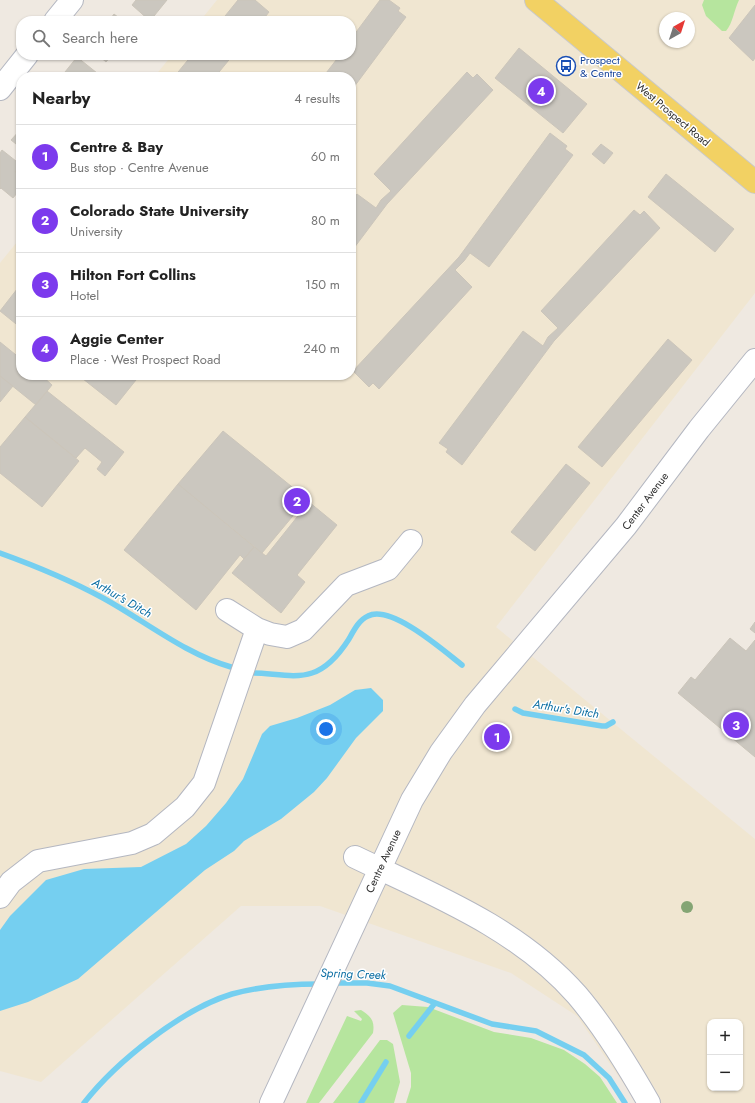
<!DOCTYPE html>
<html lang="en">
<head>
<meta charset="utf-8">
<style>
	body { margin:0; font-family:Jost,sans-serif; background:#f2f2f2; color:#222 }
	.controls { position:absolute; right:12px; bottom:12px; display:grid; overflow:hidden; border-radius:8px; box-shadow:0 1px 3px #0004 }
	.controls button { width:36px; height:36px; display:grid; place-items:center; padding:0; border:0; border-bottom:1px solid #e0e0e0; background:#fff; color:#222; font:20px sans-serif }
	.compass { position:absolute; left:659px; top:12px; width:36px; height:36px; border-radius:50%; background:#fff; box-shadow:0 1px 3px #0004; rotate:39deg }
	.you { position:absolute; left:326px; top:729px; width:14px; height:14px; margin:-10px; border:3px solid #fff; border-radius:50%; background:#1a73e8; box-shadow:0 0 0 6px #1a73e833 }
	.badge { display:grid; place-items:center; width:26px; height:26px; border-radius:50%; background:#7c3aed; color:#fff; font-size:13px; font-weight:700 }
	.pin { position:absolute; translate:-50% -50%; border:2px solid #fff; box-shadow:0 1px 4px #0006 }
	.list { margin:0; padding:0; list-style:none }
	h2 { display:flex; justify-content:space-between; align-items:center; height:52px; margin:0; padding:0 16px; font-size:17px }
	h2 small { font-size:13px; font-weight:400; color:#767676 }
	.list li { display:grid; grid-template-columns:26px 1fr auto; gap:12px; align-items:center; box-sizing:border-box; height:64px; padding:0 16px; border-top:1px solid #e0e0e0 }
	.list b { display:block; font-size:15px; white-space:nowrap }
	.list p { margin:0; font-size:13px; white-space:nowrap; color:#767676 }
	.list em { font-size:13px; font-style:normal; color:#767676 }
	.icon { flex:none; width:22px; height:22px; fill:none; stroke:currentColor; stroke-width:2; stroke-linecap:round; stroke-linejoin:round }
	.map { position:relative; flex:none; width:755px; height:1103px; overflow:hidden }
	.search { position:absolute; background:#fff; box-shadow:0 1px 3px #0004; left:16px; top:16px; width:340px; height:44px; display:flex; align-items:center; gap:10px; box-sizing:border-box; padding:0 14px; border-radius:16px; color:#767676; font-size:15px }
	.panel { position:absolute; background:#fff; box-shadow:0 1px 3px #0004; left:16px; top:72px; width:340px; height:308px; border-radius:16px }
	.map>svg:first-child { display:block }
	.education { fill:#f0e6d1; fill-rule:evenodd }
	.green { fill:#b6e59e }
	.water { fill:#75cff0 }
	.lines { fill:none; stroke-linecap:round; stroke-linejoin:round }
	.stream { stroke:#75cff0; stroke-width:5.5 }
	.building { fill:#cbc7bf; stroke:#cbc5ba }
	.minor-casing { stroke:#b4b7c1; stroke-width:24 }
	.major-casing { stroke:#c9c9c9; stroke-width:24 }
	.minor { stroke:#fff; stroke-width:22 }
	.major { stroke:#f2d163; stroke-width:22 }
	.tree { fill:#84a574 }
	.labels { text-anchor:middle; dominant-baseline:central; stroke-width:3; stroke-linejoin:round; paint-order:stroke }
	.transit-label { font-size:11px; fill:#164399; stroke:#fff; text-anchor:start }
	.street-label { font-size:11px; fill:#2e2e2e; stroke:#fff }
	.water-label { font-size:12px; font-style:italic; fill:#0d6fa3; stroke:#fff }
</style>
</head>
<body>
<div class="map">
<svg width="755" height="1103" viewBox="0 0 755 1103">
	<rect width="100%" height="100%" fill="#efe9e1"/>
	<!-- education -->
	<path class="education" d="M217,0H755V293L496,627L755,839V1103H637L577,1016L511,973L320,906H241L41,1082L0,1071V263L21,237V375H351V77H154L172,55H351V21H200ZM665,18H689V42H665ZM710,1022H740V1088H710Z"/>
	<!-- green -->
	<path class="green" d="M704,0H739C734,10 733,23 726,31H722L706,16L702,5Z
		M402,1005L428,1007L494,1032L531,1038L564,1050L585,1064L600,1077L617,1103H406L411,1087V1073L393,1013Z
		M361,1010C371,1016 375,1021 373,1033L319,1103H306L347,1016L361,1021L362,1019L354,1011Z
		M380,1040H387L393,1044L400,1082L394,1103H333Z"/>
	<!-- water -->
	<path class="water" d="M371,688L383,700V711L356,738L327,778L314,792L281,819L244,841L234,851L205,870L78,979L28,1002L0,1011V930L10,916L46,880L84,869L141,867L186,844L206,826L226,803L243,779L262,734L270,726L297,718L330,705L355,690Z"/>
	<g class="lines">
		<!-- stream -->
		<path class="stream" d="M0,553C36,566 70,580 103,598C145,621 185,654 231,667
			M254,673C272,673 295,679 312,673C328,668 340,653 349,639C354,630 359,620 368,616C391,604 444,651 462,665
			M515,709L523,713L602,726H606L613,722
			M333,983H367L390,986L492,1024L536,1031L584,1055L609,1078L625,1103
			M409,1036L435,1003
			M84,1103C116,1062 182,1009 232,994C261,986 291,984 320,984
			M361,1103L386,1062"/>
	</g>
	<!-- building -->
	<path class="building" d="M136,0H167L150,21L132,5Z
		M238,0H255L269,12L262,21H221Z
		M380,0H389L400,8L398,11L406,17L351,91V77H323L340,55H351V39Z
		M755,5V58L753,61L729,38Z
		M114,14L123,21H109Z
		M519,48L587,104L563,133L495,78Z
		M98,55H112L106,62Z
		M192,55H233L215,77H174Z
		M77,57L102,77H61Z
		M467,72L473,78L477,74L493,90L387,204L351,252V201L357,194L376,208L381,200L391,191L374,174Z
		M21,129V148L11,140Z
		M550,133L567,146L565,149L573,155L489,267L470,253L464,261L455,270L472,287L379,389L373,383L369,387L353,371L459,257Z
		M601,144L613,153L604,164L592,154Z
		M2,150L21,165L15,172L21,177V188L13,198L1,188L0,189V153Z
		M666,174L734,229L715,252L648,197Z
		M634,210L640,215L644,211L660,228L554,341L462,465L446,452L448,449L439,443L523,331L543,346L548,337L558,328L541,311Z
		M21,284V328L0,311Z
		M668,339L692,360L602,467L578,447Z
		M0,342L21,359V375H41L52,385L36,405L0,376Z
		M78,375H140L116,405Z
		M0,376L13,386L0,402Z
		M47,391L124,452L105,476L97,469L102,462L85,448L76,458L25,417Z
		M25,417L79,461L42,507L0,473V447Z
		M223,431L307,499L262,553L178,484Z
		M566,464L590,483L535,551L511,532Z
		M178,484L254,547L244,559L240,555L196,610L124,550Z
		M309,502L337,525L297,575L305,582L281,613L232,573L254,547L266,556Z
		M755,622V633L750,629Z
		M730,638L746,651L755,640V757L678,693L691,677L695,680Z"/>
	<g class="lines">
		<defs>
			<path id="minor" d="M55,21L72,0
				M0,89L27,55
				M227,610L257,629L270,634L287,637L303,630L346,585L388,569L411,541
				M355,857C434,895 518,928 577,995C605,1028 628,1066 649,1103
				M0,897L11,882L38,861L132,843L153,834L185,807L204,783L257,629
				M271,1103L412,800L441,752L475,705L626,526L699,429L755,360"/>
			<path id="major" d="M536,0L755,182"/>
		</defs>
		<!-- minor casing -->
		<use href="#minor" class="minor-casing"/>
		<!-- major casing -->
		<use href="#major" class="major-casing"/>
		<!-- minor -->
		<use href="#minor" class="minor"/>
		<!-- major -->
		<use href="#major" class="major"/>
	</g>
	<!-- trees -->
	<circle class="tree" cx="687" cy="907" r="6"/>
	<!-- icons -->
	<defs>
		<symbol id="bus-ring" viewBox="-11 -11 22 22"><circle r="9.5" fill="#fff" stroke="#1a4fb4" stroke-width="1.5"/><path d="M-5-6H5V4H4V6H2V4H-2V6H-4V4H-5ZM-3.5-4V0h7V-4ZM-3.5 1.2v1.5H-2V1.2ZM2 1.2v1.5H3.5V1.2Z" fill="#1a4fb4"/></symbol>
	</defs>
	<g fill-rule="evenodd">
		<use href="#bus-ring" x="555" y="55" width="22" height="22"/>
	</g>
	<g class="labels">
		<!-- transit labels -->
		<g class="transit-label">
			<text x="580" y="60">Prospect<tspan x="580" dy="13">&amp; Centre</tspan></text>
		</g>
		<!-- street labels -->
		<g class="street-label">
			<text transform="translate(673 114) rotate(40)">West Prospect Road</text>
			<text transform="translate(645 501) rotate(-53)">Center Avenue</text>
			<text transform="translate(383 861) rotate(-65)">Centre Avenue</text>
		</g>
		<!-- water labels -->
		<g class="water-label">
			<text transform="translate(122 598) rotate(30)">Arthur's Ditch</text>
			<text transform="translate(566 709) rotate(9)">Arthur's Ditch</text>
			<text transform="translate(353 974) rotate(2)">Spring Creek</text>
		</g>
	</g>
</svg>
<div class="controls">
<button>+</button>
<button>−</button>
</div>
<svg class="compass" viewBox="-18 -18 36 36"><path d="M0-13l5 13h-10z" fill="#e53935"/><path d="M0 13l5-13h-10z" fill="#767676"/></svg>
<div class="you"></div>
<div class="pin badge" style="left:497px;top:737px">1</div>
<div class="pin badge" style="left:297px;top:501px">2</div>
<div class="pin badge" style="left:736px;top:725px">3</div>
<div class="pin badge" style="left:541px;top:91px">4</div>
<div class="search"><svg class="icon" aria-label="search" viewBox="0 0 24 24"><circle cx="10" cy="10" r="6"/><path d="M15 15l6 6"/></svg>Search here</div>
<section class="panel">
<h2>Nearby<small>4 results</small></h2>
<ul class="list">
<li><span class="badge">1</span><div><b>Centre &amp; Bay</b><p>Bus stop · Centre Avenue</p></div><em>60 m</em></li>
<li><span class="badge">2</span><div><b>Colorado State University</b><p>University</p></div><em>80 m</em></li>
<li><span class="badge">3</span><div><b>Hilton Fort Collins</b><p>Hotel</p></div><em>150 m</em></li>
<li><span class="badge">4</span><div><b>Aggie Center</b><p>Place · West Prospect Road</p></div><em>240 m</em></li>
</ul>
</section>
</div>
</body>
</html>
